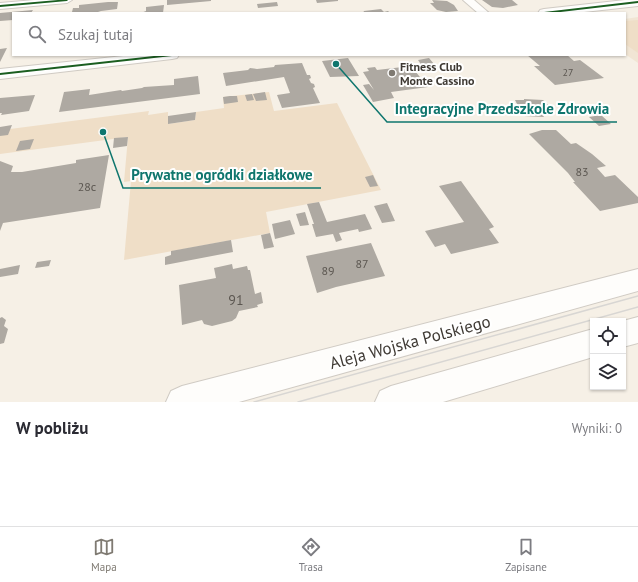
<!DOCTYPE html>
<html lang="pl">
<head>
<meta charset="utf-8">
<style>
	body { margin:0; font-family:"PT Sans",sans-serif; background:#f2f2f3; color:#2b2b33 }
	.controls { position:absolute; right:12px; bottom:12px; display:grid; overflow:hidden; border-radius:0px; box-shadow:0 1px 3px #0004 }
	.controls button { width:36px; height:36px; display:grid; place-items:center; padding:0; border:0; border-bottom:1px solid #e1e1e2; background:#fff; color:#2b2b33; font:20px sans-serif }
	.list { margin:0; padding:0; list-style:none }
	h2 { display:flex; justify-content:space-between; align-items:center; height:52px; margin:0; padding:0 16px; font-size:17px }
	h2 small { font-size:13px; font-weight:400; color:#7c7c81 }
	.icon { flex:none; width:22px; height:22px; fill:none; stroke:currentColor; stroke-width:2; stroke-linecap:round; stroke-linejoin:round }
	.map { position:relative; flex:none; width:638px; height:402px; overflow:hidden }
	.search { position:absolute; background:#fff; box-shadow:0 1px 3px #0004; left:12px; right:12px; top:12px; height:44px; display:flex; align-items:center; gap:10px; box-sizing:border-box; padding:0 14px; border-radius:0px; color:#7c7c81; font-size:15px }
	.sheet { height:124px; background:#fff }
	nav { display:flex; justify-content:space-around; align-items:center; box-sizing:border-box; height:56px; border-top:1px solid #e1e1e2; background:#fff; font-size:11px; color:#7c7c81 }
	nav a { display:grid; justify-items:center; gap:2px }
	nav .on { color:#7f7a72 }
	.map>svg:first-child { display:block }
	.built { fill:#f1e5d4 }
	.green { fill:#efdec7 }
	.building { fill:#aea9a2 }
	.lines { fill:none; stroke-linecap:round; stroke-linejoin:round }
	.minor-casing { stroke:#d0cbc4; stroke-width:2 }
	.tertiary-casing { stroke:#d0cbc4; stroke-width:2 }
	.secondary-casing { stroke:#d0cbc4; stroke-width:2 }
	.minor { fill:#fefdfb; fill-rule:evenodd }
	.tertiary { fill:#fefdfb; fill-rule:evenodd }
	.secondary { fill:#fefdfb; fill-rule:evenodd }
	.tram { stroke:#d8d6d3; stroke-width:1.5 }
	.cycleway-casing { stroke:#fff; stroke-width:3 }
	.cycleway { fill:#1b5e20; fill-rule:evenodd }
	.poi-dot { fill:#7f7a72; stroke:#fff; stroke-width:1.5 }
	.labels { text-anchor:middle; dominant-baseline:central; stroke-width:4; stroke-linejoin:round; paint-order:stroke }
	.far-number-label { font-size:10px; fill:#5b5650 }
	.far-poi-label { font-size:12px; font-weight:bold; fill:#3f3a34; stroke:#fff; text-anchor:start }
	.number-label { font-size:12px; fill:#5b5650 }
	.near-number-label { font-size:14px; fill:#5b5650 }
	.near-street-label { font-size:17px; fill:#3f3a34; stroke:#fff }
	.leader { fill:none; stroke:#0f766e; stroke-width:1.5 }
	.callout-dot { fill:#0f766e; stroke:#fff; stroke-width:1.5 }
	.callout-label { font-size:15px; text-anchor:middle; font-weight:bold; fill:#0f766e; stroke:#fff; stroke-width:4; stroke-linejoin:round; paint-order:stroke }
</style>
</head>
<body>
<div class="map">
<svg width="638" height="402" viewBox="0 0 638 402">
	<rect width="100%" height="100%" fill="#f6f0e6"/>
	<!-- built -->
	<path class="built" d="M638,17V63L625,54V19Z"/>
	<!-- green -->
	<path class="green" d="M638,20V53L625,44V21Z
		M269,92L274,111L337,103L381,190L266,212L270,233L124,260L131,181L124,182L128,137L0,154V136L10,129L149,111L148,115L168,112V124L195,120L196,112L224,108L223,97Z"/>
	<!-- building -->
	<path class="building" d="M167,0H211V1L167,5Z
		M316,0H338V1L317,3Z
		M432,0L447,1L454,5L458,11L446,12L437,10L430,3H434Z
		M482,0H512L518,5L503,8L492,7Z
		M108,2H118L117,9L101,11L95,13L72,12L73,8H79V5Z
		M277,2L278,6L258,8L257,4Z
		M164,5L163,13H141L146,11V7Z
		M381,9L384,12L388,11L390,13H363L364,11Z
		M33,10L31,13H13V20L0,21V13Z
		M7,48L0,62V49Z
		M527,55H567L574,61L580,60L604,78L555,85L534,66H540Z
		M348,58L359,76L330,77L322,61Z
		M429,58L434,64L422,66L418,60Z
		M302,63L307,75H310L311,78L309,79L311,83L314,84L315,87L313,88L320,103L282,108L277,95L290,93L284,77L226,86L223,73L248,70L250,68L257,69L274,67L275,65Z
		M411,66L428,87L391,92L394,98L373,102L363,85L369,84L374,90L363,72L369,71L367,68L375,67L377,70Z
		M198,76L200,94L59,112L64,92L90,89L89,95L121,90L122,91L142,88L144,87L174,85V79Z
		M265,92L267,100L256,101L253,94Z
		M252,94L254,100L247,101L245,95Z
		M35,95L29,111L1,115L2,113H0V98Z
		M230,96H237L238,102L224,104L223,97Z
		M524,99L543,100L551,108L553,112H541L544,117L524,116L516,106H518L515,100H524Z
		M196,112L195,120L168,124V116Z
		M601,115L611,124L599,126L589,117Z
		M12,125L8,135L0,136V127Z
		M542,130H556L571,144L576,143L592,154L606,166L597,168L605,177L615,175L638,197V203L600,211L573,182H575L568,173L529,134Z
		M128,137L127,146L113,148L114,138Z
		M34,139L30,149L16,151L20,141Z
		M109,155L100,208L3,223L0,231V161L13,166L11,172H22L76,163V160Z
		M373,175L378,186L370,187L365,177Z
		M461,181L494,227L489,229L499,243L451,254L445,244L435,247L425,231L464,222L439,186Z
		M319,202L327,222L365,214L372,229L359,232L358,229L339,233L342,240L336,242L333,234L316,237L312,224H314L307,204Z
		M387,203L395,221L382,223L374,206Z
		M305,212L309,225L300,226L296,214Z
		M290,220L295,234L275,239L272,224Z
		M270,233L274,247L264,249L261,235Z
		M231,240L233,252L165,265V257L171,255V251Z
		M371,243L385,276L336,287L317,293L306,256Z
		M51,260L49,266L35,268L37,262Z
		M232,264L233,269L247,266L248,270H250L255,294L261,292L263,303L257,305L258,307L239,311L236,318L232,321L212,326L204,324L202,320L182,325L179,285L216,278L214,268Z
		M20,265L18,274L0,277V269Z
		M2,317L6,320L4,326L8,329L4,343L0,344V318Z"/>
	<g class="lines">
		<defs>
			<path id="minor" d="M35,0H72L67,3L0,9V3Z
				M463,0H474L489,13H478Z"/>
			<path id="tertiary" d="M625,0H638V6L575,13H538L540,10L544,9Z
				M133,55H179L177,58L172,59L0,79V69Z"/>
			<path id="secondary" d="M638,269V291L239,402H166L171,391L182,386Z
				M638,317V343L623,347V321Z
				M593,329V357L443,402H375L380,391L391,386Z"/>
		</defs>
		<!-- minor casing -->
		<use href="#minor" class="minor-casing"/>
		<!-- tertiary casing -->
		<use href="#tertiary" class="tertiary-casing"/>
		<!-- secondary casing -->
		<use href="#secondary" class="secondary-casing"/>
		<!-- minor -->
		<use href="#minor" class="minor"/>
		<!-- tertiary -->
		<use href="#tertiary" class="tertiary"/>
		<!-- secondary -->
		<use href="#secondary" class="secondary"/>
		<!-- tram -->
		<path class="tram" d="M254,402L638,296
			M298,402L638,307"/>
		<defs>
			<path id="cycleway" d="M58,0H68L67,1L0,7V5Z
				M638,1V3L552,13H543L544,12Z
				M163,55H174L172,56L0,75V73Z"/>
		</defs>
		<!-- cycleway casing -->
		<use href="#cycleway" class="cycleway-casing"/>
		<!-- cycleway -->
		<use href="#cycleway" class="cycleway"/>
	</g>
	<!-- markers -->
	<circle class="poi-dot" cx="392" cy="73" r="4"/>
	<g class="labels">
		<!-- far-number labels -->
		<g class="far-number-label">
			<text x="568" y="72">27</text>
		</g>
		<!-- far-poi labels -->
		<g class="far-poi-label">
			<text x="400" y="66">Fitness Club<tspan x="400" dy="14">Monte Cassino</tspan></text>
		</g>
		<!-- number labels -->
		<g class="number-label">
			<text x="582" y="171">83</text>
			<text x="87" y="186">28c</text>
			<text x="362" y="263">87</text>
			<text x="328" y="270">89</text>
		</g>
		<!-- near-number labels -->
		<g class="near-number-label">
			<text x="236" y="300">91</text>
		</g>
		<!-- near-street labels -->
		<g class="near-street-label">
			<text transform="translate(410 342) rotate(-15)">Aleja Wojska Polskiego</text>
		</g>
	</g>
	<!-- callouts -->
	<path class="leader" d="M336 64L387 122H617M103 132L123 188H321"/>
	<g class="callout-dot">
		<circle cx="336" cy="64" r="4"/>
		<circle cx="103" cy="132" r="4"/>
	</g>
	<g class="callout-label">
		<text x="502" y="114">Integracyjne Przedszkole Zdrowia</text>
		<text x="222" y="180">Prywatne ogródki działkowe</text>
	</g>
</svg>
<div class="controls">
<button><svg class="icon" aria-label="locate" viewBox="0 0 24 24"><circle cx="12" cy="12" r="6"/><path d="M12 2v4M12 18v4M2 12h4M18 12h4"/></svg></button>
<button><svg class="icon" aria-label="layers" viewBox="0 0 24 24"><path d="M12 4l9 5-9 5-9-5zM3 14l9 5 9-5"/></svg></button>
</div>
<div class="search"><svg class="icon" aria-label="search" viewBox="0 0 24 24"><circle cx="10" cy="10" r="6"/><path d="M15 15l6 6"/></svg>Szukaj tutaj</div>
</div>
<section class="sheet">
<h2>W pobliżu<small>Wyniki: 0</small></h2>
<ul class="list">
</ul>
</section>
<nav>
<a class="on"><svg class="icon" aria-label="map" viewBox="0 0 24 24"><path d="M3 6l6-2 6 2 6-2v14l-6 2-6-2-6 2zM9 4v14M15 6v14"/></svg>Mapa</a>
<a><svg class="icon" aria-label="directions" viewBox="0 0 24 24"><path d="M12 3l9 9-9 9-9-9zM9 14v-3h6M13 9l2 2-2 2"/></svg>Trasa</a>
<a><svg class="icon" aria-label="saved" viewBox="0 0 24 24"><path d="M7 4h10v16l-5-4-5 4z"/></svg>Zapisane</a>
</nav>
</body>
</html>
